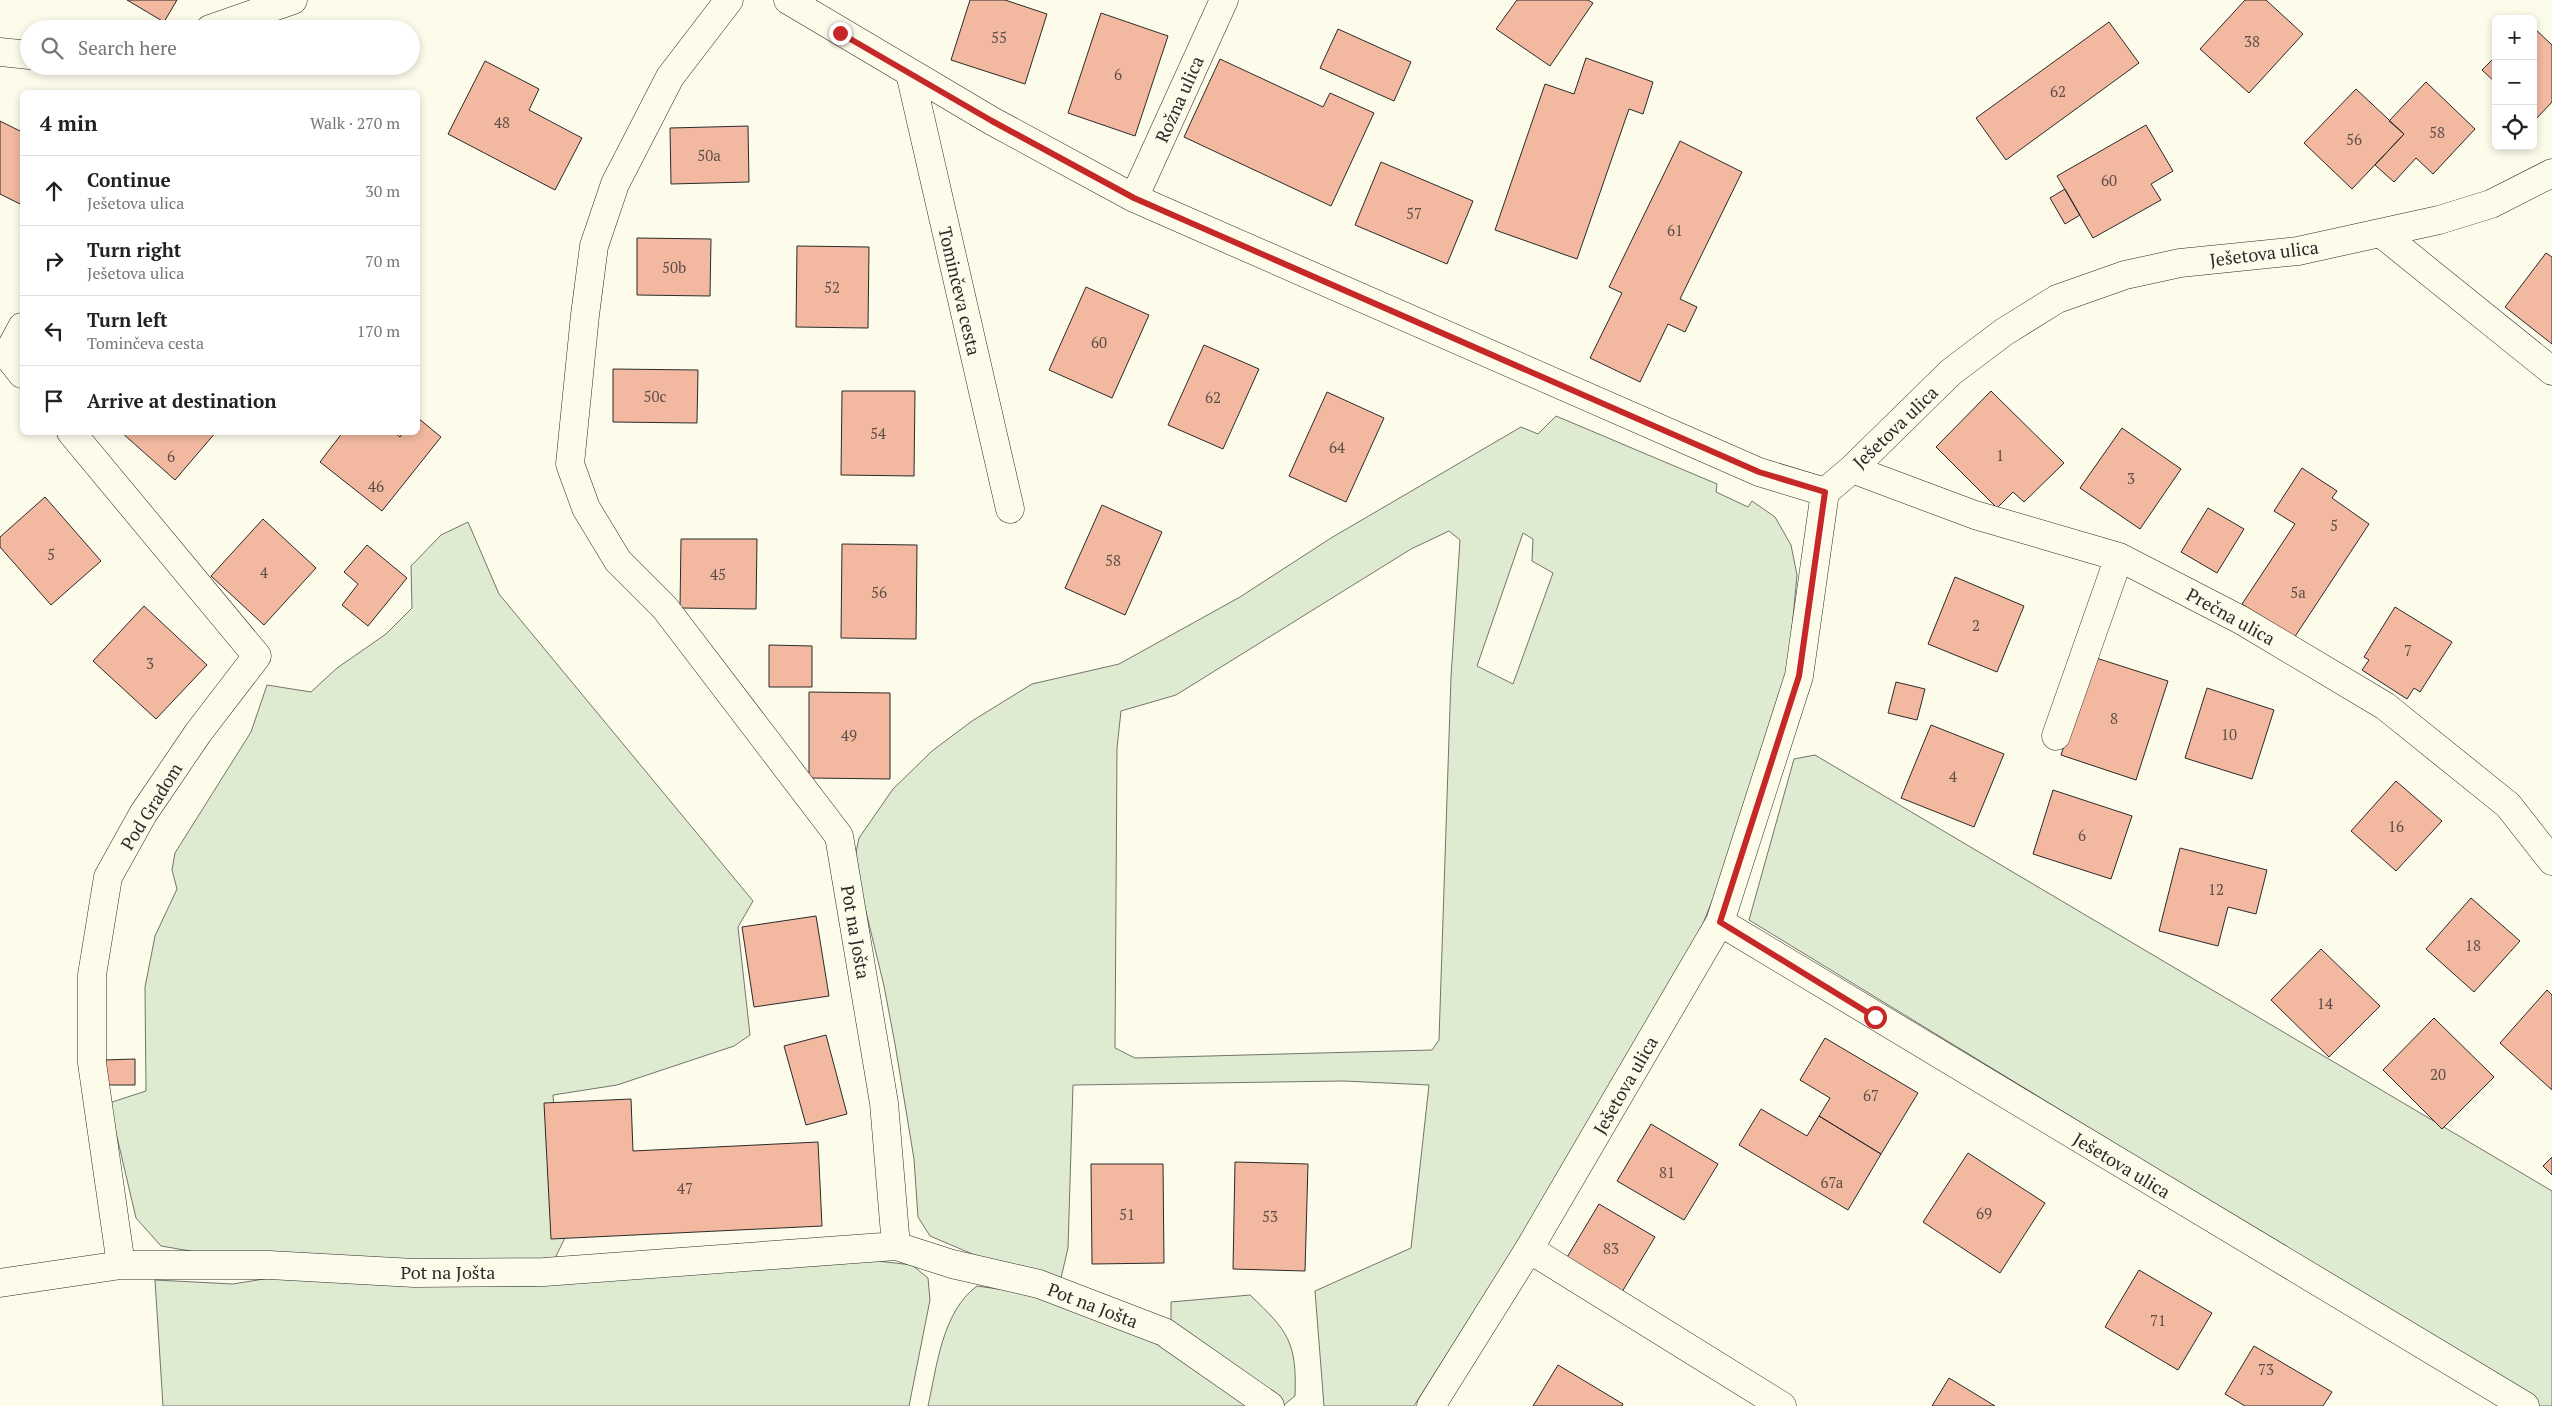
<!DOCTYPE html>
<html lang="en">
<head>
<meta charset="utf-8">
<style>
	body { margin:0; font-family:"PT Serif",serif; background:#f2f2f2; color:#222 }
	.controls { position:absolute; right:15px; top:15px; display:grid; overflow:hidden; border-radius:8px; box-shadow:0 2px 8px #0003 }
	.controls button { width:45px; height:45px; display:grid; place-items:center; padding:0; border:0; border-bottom:1px solid #e0e0e0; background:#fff; color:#222; font:25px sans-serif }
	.stop { position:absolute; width:15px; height:15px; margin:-11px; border:4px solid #c62828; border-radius:50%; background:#fff }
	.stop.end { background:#c62828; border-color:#fff; box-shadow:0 1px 5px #0008 }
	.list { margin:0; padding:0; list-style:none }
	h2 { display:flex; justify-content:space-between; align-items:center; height:65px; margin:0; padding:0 20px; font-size:21px }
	h2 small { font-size:16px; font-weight:400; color:#767676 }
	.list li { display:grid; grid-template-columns:32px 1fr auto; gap:15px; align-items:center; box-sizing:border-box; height:70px; padding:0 20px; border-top:1px solid #e0e0e0 }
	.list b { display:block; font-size:19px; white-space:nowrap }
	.list p { margin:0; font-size:16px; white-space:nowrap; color:#767676 }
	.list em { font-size:16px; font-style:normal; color:#767676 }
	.icon { flex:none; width:28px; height:28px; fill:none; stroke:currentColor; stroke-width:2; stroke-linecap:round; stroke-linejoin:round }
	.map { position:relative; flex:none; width:2552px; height:1406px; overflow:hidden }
	.search { position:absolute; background:#fff; box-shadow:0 2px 8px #0003; left:20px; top:20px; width:400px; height:55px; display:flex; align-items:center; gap:12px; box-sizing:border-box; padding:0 18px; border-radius:28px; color:#767676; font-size:19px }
	.panel { position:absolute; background:#fff; box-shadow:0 2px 8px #0003; left:20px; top:90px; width:400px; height:345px; border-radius:8px }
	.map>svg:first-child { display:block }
	.green { fill:#deebd1; stroke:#74746e; fill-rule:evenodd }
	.building { fill:#f2b8a0; stroke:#2b2b2b }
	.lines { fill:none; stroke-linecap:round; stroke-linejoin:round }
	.minor-casing { stroke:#2b2b2b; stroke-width:29 }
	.minor { stroke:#fdfbea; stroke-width:28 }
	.route { stroke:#c62828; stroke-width:6 }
	.labels { text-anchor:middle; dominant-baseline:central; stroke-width:4; stroke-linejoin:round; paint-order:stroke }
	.number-label { font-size:15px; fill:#5d4e48 }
	.street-label { font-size:18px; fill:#2b2b2b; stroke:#fdfbea }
</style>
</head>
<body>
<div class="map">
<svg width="2552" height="1406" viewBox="0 0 2552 1406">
	<rect width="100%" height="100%" fill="#fdfbea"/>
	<!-- green -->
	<path class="green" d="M1556,416L1717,484L1716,492L1748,507L1752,501L1775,517L1791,545L1797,575L1788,671L1723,874L1702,926L1529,1224L1414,1406H1324L1315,1291L1411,1248L1429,1085L1344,1081L1073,1085L1068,1248L1061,1278L977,1256L930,1236L918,1217L914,1159L895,1044L884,986L854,862L859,838L893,789L932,751L972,721L1032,684L1119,664L1240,597L1331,538L1521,427L1538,434ZM1449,531L1460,540L1451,677L1439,1040L1432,1050L1135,1058L1115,1048L1117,748L1121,711L1176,695L1411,549ZM1523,533L1533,539L1532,561L1553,573L1513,684L1477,666Z
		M468,522L499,594L753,901L738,927L750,1035L734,1046L617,1085L553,1095L565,1238L554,1260L431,1263L202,1253L161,1246L136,1218L109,1103L146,1091L145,987L155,936L177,889L172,870L175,853L251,732L267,685L311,692L337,668L386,634L412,608L411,566L441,535Z
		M1815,755L2552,1191V1406H2537L2462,1362L2108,1139L1749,920L1794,759Z
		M826,1261H878L912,1265L928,1278L930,1300L909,1406H163L155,1280L233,1284L270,1278L405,1286H533Z
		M977,1286L1033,1294L1105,1321L1168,1349L1247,1406H928C937,1366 942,1312 977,1286Z
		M1250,1295C1288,1331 1297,1342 1295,1396L1284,1405L1171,1323V1302Z"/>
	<!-- building -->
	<path class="building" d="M127,0H177L164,22Z
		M970,0H1005L1047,14L1025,84L951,60Z
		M1517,0H1588L1593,3L1550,66L1496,29Z
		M2245,0H2266L2303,34L2249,93L2200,49Z
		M1101,13L1168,36L1135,136L1068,113Z
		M2109,22L2139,63L2006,160L1976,118Z
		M2533,27L2552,45V102L2535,120Z
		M1338,29L1411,62L1394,101L1320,68Z
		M2496,56V83L2482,70Z
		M1586,58L1653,82L1643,114L1629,109L1577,259L1495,230L1545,84L1574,94Z
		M1220,59L1323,107L1330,93L1374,113L1331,206L1184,137Z
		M485,61L539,89L529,110L582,138L555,190L448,134Z
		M2426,82L2475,129L2433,174L2416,158L2394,182L2375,165L2404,134L2389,121Z
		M2356,89L2404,134L2352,189L2304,143Z
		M0,121L22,132V205L0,194Z
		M2146,125L2173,171L2151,184L2161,200L2093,238L2057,176Z
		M748,126L749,182L671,184L670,128Z
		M1680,141L1742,172L1680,299L1697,307L1685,332L1668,324L1640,382L1590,358L1622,293L1609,287Z
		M1381,162L1473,201L1447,264L1355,225Z
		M2065,189L2080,215L2065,224L2050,198Z
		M637,238L711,239L710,296L637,295Z
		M797,246L869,247L868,328L796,327Z
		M2546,253L2552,257V344L2505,307Z
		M1086,287L1149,315L1112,398L1049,370Z
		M1204,345L1259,369L1223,449L1168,425Z
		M613,369L698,370L697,423L613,422Z
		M842,391H915L914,476L841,475Z
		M1991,391L2064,463L2024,502L2013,492L1997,508L1936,447Z
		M1327,392L1384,418L1346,502L1289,476Z
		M418,418L441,437L382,511L320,462L343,432H394L400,437L403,432H418Z
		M2122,428L2181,469L2140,529L2080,488Z
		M121,432H216L175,480Z
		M2302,468L2337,491L2332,498L2369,524L2294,638L2242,604L2295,524L2274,511Z
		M45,497L101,561L51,605L0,547V537Z
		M1102,505L1162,532L1125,615L1065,588Z
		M2208,508L2244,529L2217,573L2181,552Z
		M263,519L316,568L264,625L211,576Z
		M681,539H757L756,609L680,608Z
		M842,544L917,545L916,639L841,638Z
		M367,545L407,578L368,626L342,605L358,584L344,572Z
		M1955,577L2024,606L1997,672L1928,644Z
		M144,606L207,665L156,719L93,661Z
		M2395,607L2452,642L2420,692L2414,688L2407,699L2362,670L2369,660L2364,657Z
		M769,645L812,646V687H769Z
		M2093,657L2168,681L2136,780L2061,755Z
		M1896,682L1925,689L1917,720L1888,713Z
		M2207,688L2274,710L2252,779L2185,758Z
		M809,692L890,693V779L809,778Z
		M1931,725L2004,754L1974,827L1901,798Z
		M2396,781L2442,821L2396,871L2351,831Z
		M2053,790L2132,816L2111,879L2033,854Z
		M2180,848L2267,870L2256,914L2228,907L2218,946L2159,931Z
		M2471,898L2520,941L2474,992L2426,949Z
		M816,916L829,996L754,1007L742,927Z
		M2321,949L2380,1006L2329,1057L2271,1000Z
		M2547,990L2552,995V1090L2500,1043Z
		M2434,1018L2494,1077L2442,1129L2383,1070Z
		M826,1035L847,1114L806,1125L784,1046Z
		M1825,1038L1918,1093L1881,1154L1819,1116L1830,1098L1800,1080Z
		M135,1059V1085H104V1060Z
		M631,1099L633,1151L818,1142L822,1226L551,1239L544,1103Z
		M1761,1109L1807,1136L1819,1116L1881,1154L1848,1210L1739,1145Z
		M1651,1124L1718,1164L1684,1220L1617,1181Z
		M1968,1153L2045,1203L2000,1273L1923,1222Z
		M2552,1157V1175L2543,1166Z
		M1235,1162L1308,1164L1305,1271L1233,1269Z
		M1091,1164H1163L1164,1263L1092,1264Z
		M1599,1204L1655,1237L1622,1292L1566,1259Z
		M2139,1270L2212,1313L2178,1370L2105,1327Z
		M2254,1346L2332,1392L2323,1406H2245L2225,1394Z
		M1558,1365L1623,1404L1622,1406H1533Z
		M1949,1378L1995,1406H1932Z"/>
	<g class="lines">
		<defs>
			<path id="minor" d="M729,0L670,77L615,184L594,246L585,315L570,464L586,508L618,561L665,608L839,836L884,1103L896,1246
				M788,0L992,121L1134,198L1759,472L1825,492
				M210,29L293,0
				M0,52L29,55
				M910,73L1010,509
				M1134,198L1224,0
				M2382,234L2552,371
				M22,327L7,355L22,374
				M71,432L257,656L198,733L143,814L108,877L92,975V1063L121,1265
				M1852,469L1975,515L2119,557L2241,620L2385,706L2508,805L2552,861
				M2056,736L2119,557
				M1720,922L2525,1406
				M1529,1249L1782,1406
				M0,1283L121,1265H269L414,1273L544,1272L896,1246L952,1264L1039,1284L1164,1332L1270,1406
				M1431,1406L1529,1249L1720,922L1799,676L1825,492L1852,469L1951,372L2004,332L2057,299L2125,275L2180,263L2298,251L2439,220L2491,204L2552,173"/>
		</defs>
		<!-- minor casing -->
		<use href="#minor" class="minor-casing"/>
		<!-- minor -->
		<use href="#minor" class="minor"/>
	</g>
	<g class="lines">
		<!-- route -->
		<path class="route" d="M840,33L992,121L1134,198L1759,472L1825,492L1799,676L1720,922L1875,1017"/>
	</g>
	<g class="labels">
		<!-- number labels -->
		<g class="number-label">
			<text x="999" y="37">55</text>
			<text x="2252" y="41">38</text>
			<text x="1118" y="74">6</text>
			<text x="2058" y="91">62</text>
			<text x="502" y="122">48</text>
			<text x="2437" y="132">58</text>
			<text x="2354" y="139">56</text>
			<text x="709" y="155">50a</text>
			<text x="2109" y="180">60</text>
			<text x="1414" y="213">57</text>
			<text x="1675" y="230">61</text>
			<text x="674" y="267">50b</text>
			<text x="832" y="287">52</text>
			<text x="1099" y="342">60</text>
			<text x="655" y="396">50c</text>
			<text x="1213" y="397">62</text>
			<text x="878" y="433">54</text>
			<text x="1337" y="447">64</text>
			<text x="2000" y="455">1</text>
			<text x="171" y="456">6</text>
			<text x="2131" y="478">3</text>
			<text x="376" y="486">46</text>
			<text x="2334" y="525">5</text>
			<text x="51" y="554">5</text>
			<text x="1113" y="560">58</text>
			<text x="264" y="572">4</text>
			<text x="718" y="574">45</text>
			<text x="879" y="592">56</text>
			<text x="2298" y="592">5a</text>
			<text x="1976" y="625">2</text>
			<text x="2408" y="650">7</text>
			<text x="150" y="663">3</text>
			<text x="2114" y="718">8</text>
			<text x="2229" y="734">10</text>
			<text x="849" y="735">49</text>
			<text x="1953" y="776">4</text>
			<text x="2396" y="826">16</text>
			<text x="2082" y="835">6</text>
			<text x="2216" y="889">12</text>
			<text x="2473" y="945">18</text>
			<text x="2325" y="1003">14</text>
			<text x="2438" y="1074">20</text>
			<text x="1871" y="1095">67</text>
			<text x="1667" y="1172">81</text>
			<text x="1832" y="1182">67a</text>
			<text x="685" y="1188">47</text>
			<text x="1984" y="1213">69</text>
			<text x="1127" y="1214">51</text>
			<text x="1270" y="1216">53</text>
			<text x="1611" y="1248">83</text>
			<text x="2158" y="1320">71</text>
			<text x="2266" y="1369">73</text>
		</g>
		<!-- street labels -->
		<g class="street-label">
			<text transform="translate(1179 99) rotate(-66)">Rožna ulica</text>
			<text transform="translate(2264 253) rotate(-7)">Ješetova ulica</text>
			<text transform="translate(960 291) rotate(77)">Tominčeva cesta</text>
			<text transform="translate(1895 427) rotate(-44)">Ješetova ulica</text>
			<text transform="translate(2231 616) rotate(29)">Prečna ulica</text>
			<text transform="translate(151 806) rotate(-58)">Pod Gradom</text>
			<text transform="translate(856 932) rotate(80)">Pot na Jošta</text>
			<text transform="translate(1625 1085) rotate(-60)">Ješetova ulica</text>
			<text transform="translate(2122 1165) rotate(31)">Ješetova ulica</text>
			<text x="448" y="1272">Pot na Jošta</text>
			<text transform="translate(1093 1305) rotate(21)">Pot na Jošta</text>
		</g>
	</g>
</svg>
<div class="controls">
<button>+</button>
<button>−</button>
<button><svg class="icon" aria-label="locate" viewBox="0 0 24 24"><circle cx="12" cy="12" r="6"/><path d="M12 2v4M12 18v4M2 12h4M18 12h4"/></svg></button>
</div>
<div class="stop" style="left:1875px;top:1017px"></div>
<div class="stop end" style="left:840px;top:33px"></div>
<div class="search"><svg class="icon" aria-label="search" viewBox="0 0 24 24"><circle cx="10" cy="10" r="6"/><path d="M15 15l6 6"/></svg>Search here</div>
<section class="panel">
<h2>4 min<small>Walk · 270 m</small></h2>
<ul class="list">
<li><svg class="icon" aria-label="ahead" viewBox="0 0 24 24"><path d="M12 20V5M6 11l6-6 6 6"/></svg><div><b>Continue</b><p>Ješetova ulica</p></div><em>30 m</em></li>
<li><svg class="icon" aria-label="right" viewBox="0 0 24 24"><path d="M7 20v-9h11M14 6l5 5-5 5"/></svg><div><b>Turn right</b><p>Ješetova ulica</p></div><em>70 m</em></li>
<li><svg class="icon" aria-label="left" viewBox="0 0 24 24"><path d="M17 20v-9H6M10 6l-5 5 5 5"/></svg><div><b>Turn left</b><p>Tominčeva cesta</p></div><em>170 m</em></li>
<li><svg class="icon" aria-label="arrive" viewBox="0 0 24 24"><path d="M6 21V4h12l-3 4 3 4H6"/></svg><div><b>Arrive at destination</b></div></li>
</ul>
</section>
</div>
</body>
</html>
